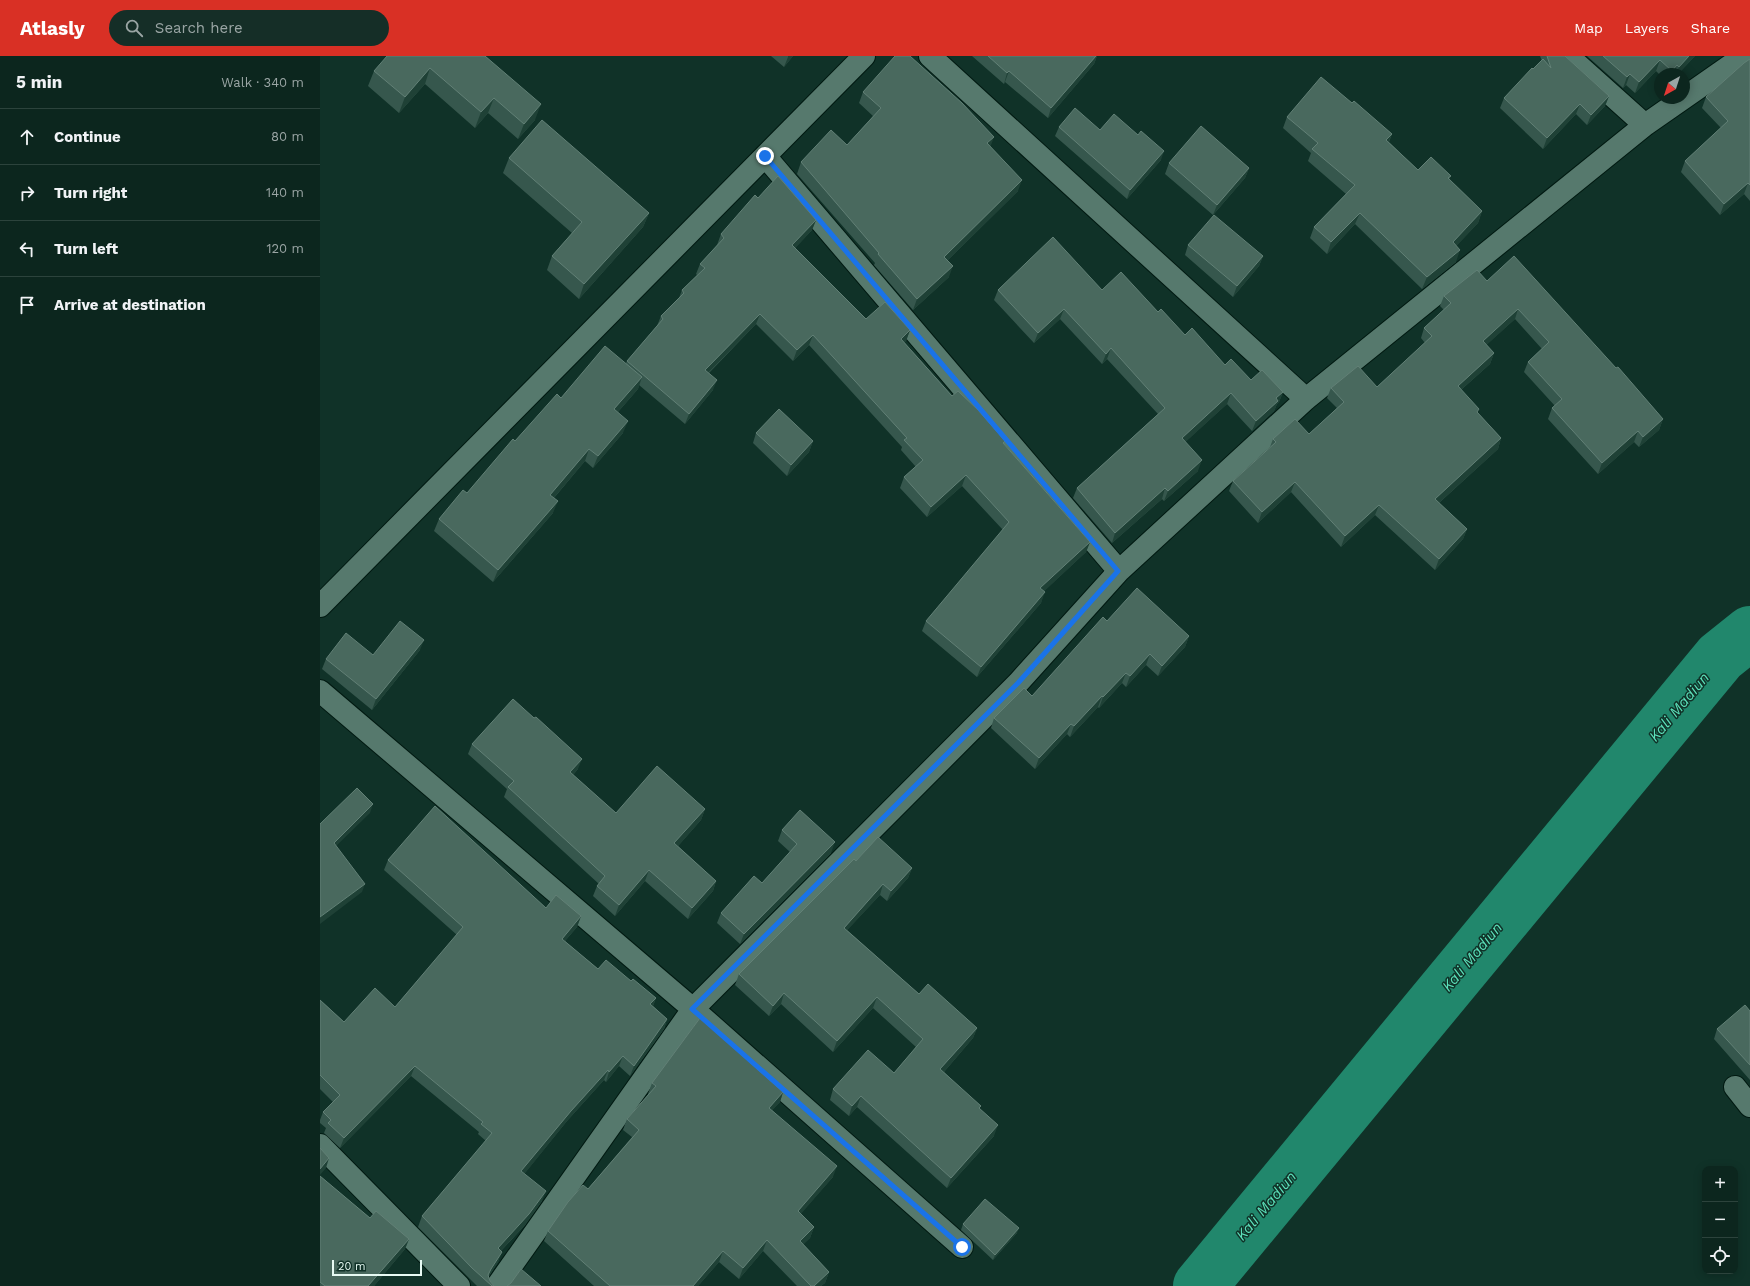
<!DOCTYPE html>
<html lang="en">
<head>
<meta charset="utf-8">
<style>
	body { margin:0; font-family:"Work Sans",sans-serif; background:#152e27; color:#f1f3f6 }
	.controls { position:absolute; right:12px; bottom:12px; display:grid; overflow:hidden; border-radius:8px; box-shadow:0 2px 10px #0003 }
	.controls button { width:36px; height:36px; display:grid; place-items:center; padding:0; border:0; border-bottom:1px solid #2c433c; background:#0c261e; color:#f1f3f6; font:20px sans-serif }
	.compass { position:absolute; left:1334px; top:12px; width:36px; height:36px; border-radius:50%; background:#0c261e; box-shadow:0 2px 10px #0003; rotate:219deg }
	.scale { position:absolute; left:12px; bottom:10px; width:90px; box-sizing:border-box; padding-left:4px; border:2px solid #e7faf3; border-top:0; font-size:11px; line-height:14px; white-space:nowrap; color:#e7faf3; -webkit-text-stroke:3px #103228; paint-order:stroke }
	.stop { position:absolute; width:12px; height:12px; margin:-9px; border:3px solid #1a73e8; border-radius:50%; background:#fff }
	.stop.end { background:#1a73e8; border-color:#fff; box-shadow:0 1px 4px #0008 }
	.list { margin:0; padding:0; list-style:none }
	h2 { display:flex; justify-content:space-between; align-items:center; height:52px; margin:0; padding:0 16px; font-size:17px }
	h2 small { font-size:13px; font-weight:400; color:#9aa5a4 }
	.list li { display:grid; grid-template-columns:26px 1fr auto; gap:12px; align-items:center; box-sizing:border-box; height:56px; padding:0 16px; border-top:1px solid #2c433c }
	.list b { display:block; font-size:15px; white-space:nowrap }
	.list em { font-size:13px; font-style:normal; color:#9aa5a4 }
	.icon { flex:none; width:22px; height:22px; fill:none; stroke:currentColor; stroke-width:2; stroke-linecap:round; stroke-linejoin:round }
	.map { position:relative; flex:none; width:1430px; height:1230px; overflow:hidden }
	header { display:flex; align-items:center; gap:24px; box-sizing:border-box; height:56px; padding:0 20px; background:#d93025; color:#fff }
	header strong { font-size:19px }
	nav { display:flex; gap:22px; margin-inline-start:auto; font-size:14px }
	.search { width:280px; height:36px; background:#152e27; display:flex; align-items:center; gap:10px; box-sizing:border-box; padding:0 14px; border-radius:22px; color:#9aa5a4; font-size:15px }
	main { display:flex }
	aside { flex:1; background:#0c261e }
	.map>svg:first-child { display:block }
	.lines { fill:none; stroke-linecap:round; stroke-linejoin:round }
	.river { stroke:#21876c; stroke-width:54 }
	.minor-casing { stroke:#011911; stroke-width:24 }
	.minor { stroke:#56796d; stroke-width:22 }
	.wall { fill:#36574d }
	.shaded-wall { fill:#1f4136 }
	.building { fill:#49695e; stroke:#628076 }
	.route { stroke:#1a73e8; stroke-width:5 }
	.labels { text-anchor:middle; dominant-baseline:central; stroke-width:3; stroke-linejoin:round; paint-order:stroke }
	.water-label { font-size:15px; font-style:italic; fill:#5ce0ba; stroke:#103228 }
</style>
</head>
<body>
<header>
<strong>Atlasly</strong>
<div class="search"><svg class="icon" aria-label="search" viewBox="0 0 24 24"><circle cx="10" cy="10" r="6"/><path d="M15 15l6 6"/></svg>Search here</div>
<nav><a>Map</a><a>Layers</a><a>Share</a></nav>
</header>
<main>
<aside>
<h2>5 min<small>Walk · 340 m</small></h2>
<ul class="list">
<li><svg class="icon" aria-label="ahead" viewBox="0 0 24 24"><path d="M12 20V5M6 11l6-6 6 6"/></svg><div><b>Continue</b></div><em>80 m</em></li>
<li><svg class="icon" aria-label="right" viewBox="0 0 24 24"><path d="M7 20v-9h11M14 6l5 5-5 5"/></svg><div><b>Turn right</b></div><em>140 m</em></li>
<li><svg class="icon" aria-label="left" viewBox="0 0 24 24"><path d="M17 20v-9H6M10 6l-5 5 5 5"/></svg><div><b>Turn left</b></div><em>120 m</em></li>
<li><svg class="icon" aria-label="arrive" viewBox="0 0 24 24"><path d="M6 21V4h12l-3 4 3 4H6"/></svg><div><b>Arrive at destination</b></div></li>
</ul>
</aside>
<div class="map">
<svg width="1430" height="1230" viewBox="0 0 1430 1230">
	<rect width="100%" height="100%" fill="#103228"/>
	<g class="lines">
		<!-- river -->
		<path class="river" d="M880,1230L1400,601L1430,577"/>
		<defs>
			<path id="minor" d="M610,0L986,343
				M1248,0L1325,69
				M445,100L799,515
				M0,550L544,0
				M0,635L373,953L642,1191
				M1415,1031L1430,1050
				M0,1089L139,1230
				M177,1230L373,953L698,627L799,515L986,343L1325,69L1424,0"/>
		</defs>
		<!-- minor casing -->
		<use href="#minor" class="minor-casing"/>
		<!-- minor -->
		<use href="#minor" class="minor"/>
	</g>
	<!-- wall -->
	<path class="wall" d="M165,0L215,64L198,83L168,57L155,72L105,28L79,57L48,30L54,15Z
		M451,0H473L464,11Z
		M652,0H777L774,8L728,62L685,26L684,28Z
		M1220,0H1245L1289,40L1285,50L1267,69L1256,58L1223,93L1180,52L1184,42L1222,5Z
		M1267,0H1375L1358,18H1340V19L1336,15L1315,37L1306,29L1303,32Z
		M1430,3V145L1424,138L1400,159L1361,116L1365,105L1401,72L1382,52L1386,41Z
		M543,36L670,91L698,135L628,204L629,221L593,254L554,209L555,207L477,118L481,106L527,89L553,60L539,47Z
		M1032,47L1072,78L1069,86L1098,114L1131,120L1129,123L1162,155L1158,167L1136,190V206L1102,233L1035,168L1007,198L990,182L994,171L1026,138L988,105L991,97L963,72L967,61Z
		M739,71L780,74L841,104L807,143L735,80Z
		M189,102L329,157L323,171L259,243L227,214L232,200L252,177L183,117Z
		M849,107L929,112L925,122L893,159L845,118Z
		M438,142L496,164L492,174L475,192L546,263L590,274L586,285L584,286L632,340L684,388L770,486L766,496L724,535L721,547L657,621L602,575L606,565L683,474L642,430L607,461L580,432L584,421L596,411L581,394L582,391L489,289L473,305L436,268L389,317L393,334L365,368L319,329L318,333L298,356L303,377L273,412L265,405L234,442L233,457L173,526L114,475L119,463L147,437L195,385L241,342L306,307L307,305L337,270L341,260L359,242L362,234L377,219L376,218L380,208L397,189L401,178Z
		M868,189L943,200L939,210L913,241L865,199Z
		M1167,225L1296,312L1343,363L1339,374L1319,391L1314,386L1278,418L1228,363L1232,352L1235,350L1204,316L1208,306L1222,293L1195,263L1166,289L1174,297L1170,308L1141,334L1158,357L1181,382L1178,393L1119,447L1147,473L1143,483L1115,514L1055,459L1021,491L971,436L938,467L909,435L913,425L950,391L953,383L989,378L1017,352L1007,342L1011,332L1057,331L1105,287L1101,282L1104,272L1124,254L1120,250L1124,240Z
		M678,234H782L838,256L865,279L905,309L931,324L963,336L959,346L957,348L954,355L932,375L907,348L865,386L878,415L844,445L842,443L792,487L753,442L757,432L838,358L787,303L782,308L740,263L714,287L674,244Z
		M436,377L493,385L489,396L467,420L433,387Z
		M787,565L869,580L865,591L838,620L826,609L806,631L802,627L779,652L778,651L750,681L747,678L715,713L671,672L674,662L712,640Z
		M100,594L52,654L2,613L6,603L53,599Z
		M152,688L258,713L253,719L296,757L385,753L381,764L358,790L396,825L393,835L368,863L325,825L295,860L273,840L277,830L279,828L184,741L187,733L148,698Z
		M462,774L511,797L420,888L397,867L401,857L442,827L470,796L458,785Z
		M68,804L226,852L261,860L257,871L245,885L278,913L311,925L336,942L333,950L347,963L344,973L310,1020L299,1010L286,1026L284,1024L247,1065L204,1118L222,1145L205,1169L181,1195L178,1206L169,1220L170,1225L174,1230H157L98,1171L102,1160L166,1085L158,1078L159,1076L91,1020L20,1092L4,1077L6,1072L0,1067V1064L3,1056L13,1046L0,1033V944L24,966L75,951L137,879L64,814Z
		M536,805L592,812L588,822L567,845L560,839L527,874L599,938L657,972L653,982L624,1016L660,1053L674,1080L627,1132L537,1051L529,1060L510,1044L513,1033L574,1017L596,991L553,952L513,996L461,948L449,960L415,929L419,918Z
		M1430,955V1024L1394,983L1397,973Z
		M332,1027L463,1036L460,1046L452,1054L513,1121L480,1158L494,1171L490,1182L483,1188L509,1216L505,1227L501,1230H477L443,1195L419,1223L399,1206L378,1230H274L224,1185L228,1175L268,1133L312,1081L303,1074L307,1063L329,1038H328Z
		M0,1120L50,1162L89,1183L85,1193L54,1230H0Z
		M643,1168L697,1177L673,1204L641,1174Z"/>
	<!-- shaded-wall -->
	<path class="shaded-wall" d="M468,0H473L464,11L468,1Z
		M776,0H777L774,8L728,62L731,52Z
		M1369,0H1375L1358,18H1356L1359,11Z
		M1340,4L1336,15L1315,37L1319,26Z
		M1357,9L1354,18H1350L1352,15Z
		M110,12L105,28L79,57L85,41Z
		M689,15L685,26L684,28L687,17Z
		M1310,18L1306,29L1303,32L1307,21Z
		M1289,40L1285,50L1267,69L1271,59Z
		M174,42L168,57L155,72L161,56Z
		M221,48L215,64L198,83L204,68Z
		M1260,48L1256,58L1223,93L1227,82Z
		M1072,78L1067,89L1066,84Z
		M674,81L670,92L667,87Z
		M844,95L841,104L807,143L810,134Z
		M929,112L925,122L893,159L897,149Z
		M702,124L698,135L620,212L624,201Z
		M1428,127L1424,138L1400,159L1404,148Z
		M1162,155L1158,167L1129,198L1133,186Z
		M329,157L323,171L259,243L264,228Z
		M1040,157L1035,168L1007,198L1011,186Z
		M496,164L492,174L468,200L472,189Z
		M1140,194L1136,206L1102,233L1107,221Z
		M943,200L939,210L913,241L917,230Z
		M633,210L629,221L593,254L597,243Z
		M744,253L740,263L714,287L718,277Z
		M1198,253L1195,263L1159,296L1163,285Z
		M440,258L436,268L381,324L385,314Z
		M590,274L586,285L577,293L581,283Z
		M493,279L489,289L473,305L477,294Z
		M791,292L787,303L782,308L786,298Z
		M1174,297L1170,308L1134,340L1138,330Z
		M322,321L318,333L290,365L294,353Z
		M397,324L393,334L365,368L369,358Z
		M963,336L959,346L957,348L954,355L932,375L936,365L956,342Z
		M911,337L907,348L858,393L862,382Z
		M1343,363L1339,374L1319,391L1323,381Z
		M308,365L303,377L273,412L278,400Z
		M1318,375L1314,386L1278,418L1282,407Z
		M1181,382L1178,393L1111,454L1115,443Z
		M493,385L489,396L467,420L471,409Z
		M269,393L265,405L226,451L230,439Z
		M882,404L878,415L844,445L848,435Z
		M646,419L642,430L607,461L611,451Z
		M975,426L971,436L938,467L942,456Z
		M845,432L842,443L792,487L795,477Z
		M238,445L233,457L173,526L178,514Z
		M1059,449L1055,459L1021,491L1025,480Z
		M1147,473L1143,483L1115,514L1119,503Z
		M770,486L766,496L716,543L720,532Z
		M725,536L721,547L657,621L661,611Z
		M869,580L865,591L838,620L842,610Z
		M104,584L100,594L52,654L56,643Z
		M830,598L826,609L806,631L810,620Z
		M806,617L802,627L779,652L783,641Z
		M782,640L778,651L750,681L754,670Z
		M751,668L747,678L715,713L719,702Z
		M262,703L258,713L246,727L250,716Z
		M53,748L50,757L11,795L14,787Z
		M385,753L381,764L351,798L354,787Z
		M515,786L511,797L420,888L424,878Z
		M592,812L588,822L567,845L571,835Z
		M329,814L325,825L295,860L299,849Z
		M396,825L393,835L368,863L372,852Z
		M45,828L42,836L0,868V861Z
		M563,828L560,839L520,882L524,872Z
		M261,860L257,871L238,893L242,883Z
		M464,937L461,948L449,960L453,950Z
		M557,941L553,952L513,996L517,985Z
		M336,942L332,952L330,948Z
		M347,963L344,973L310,1020L314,1010Z
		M657,972L653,982L617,1024L620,1013Z
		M303,1000L299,1010L286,1026L289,1016Z
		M95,1010L91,1020L20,1092L24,1082Z
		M288,1014L284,1024L247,1065L198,1126L201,1115L251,1055Z
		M463,1036L460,1046L445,1062L449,1052Z
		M541,1040L537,1051L529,1060L532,1050Z
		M678,1069L674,1080L627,1132L631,1122Z
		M9,1102L6,1112L0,1119V1113Z
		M517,1110L513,1121L474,1166L478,1155Z
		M226,1135L222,1145L205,1169L174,1202L178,1192Z
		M494,1171L490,1182L476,1196L480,1185Z
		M699,1172L697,1177L673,1204L675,1199Z
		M89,1183L85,1193L54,1230H48Z
		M447,1184L443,1195L419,1223L423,1212Z
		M403,1195L399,1206L378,1230H373Z
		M182,1196L178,1206L167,1223L171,1213Z
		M509,1216L505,1227L501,1230H494Z"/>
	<!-- building -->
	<path class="building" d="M67,0H165L221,48L204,68L174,42L161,56L110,12L85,41L54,15Z
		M575,0H590L642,47L674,81L667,87L702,124L624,201L633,210L597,243L558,198L559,197L481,106L511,74L527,89L561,52L543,36Z
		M668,0H776L731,52L689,15L687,17Z
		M1227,0H1245L1289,40L1271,59L1260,48L1227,82L1184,42L1212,12L1213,13L1223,3L1231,12Z
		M1283,0H1369L1359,11L1357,9L1352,15L1340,4L1319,26L1310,18L1307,21Z
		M1430,3V129L1428,127L1404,148L1365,105L1408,65L1386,41L1424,7Z
		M1001,21L1032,47L1034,45L1072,78L1066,84L1098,114L1111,101L1131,120L1128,122L1162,155L1133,186L1140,194L1107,221L1040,157L1011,186L994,171L1035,129L992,93L998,87L967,61Z
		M755,52L780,74L794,58L818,79L821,75L844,95L810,134L739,71Z
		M222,64L329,157L264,228L232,200L262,166L189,102Z
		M881,70L929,112L897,149L849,107Z
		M458,120L496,164L472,189L546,263L565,246L590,274L581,283L632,340L638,335L658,354L685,385L683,387L770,486L720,532L725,536L661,611L606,565L689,466L646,419L611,451L584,421L603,404L584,384L587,382L493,279L477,294L440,258L385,314L397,324L369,358L307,305L343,263L341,260L364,237L362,234L385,212L380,208L404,182L401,178L435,139L438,142Z
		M894,159L943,200L917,230L868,189Z
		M733,181L782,234L801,216L838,256L841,253L865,279L872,272L905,309L911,303L931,324L942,314L963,336L956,342L958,345L936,365L911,337L862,382L882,404L848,435L845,432L795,477L757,432L845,352L791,292L786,298L744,253L718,277L678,234Z
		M1194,200L1296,312L1298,311L1343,363L1323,381L1318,375L1282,407L1232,352L1242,343L1208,306L1229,286L1198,253L1163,285L1174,297L1138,330L1159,353L1157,356L1181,382L1115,443L1147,473L1119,503L1059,449L1025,480L975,426L942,456L913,425L956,386L953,383L975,363L989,378L1024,346L1011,332L1038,310L1057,331L1112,280L1104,272L1131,247L1124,240L1157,214L1167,225Z
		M285,290L322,321L294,353L308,365L278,400L269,393L230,439L238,445L178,514L119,463L143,434L147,437L193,383L195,385L237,338L241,342Z
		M459,353L493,385L471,409L436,377Z
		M817,532L869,580L842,610L830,598L810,620L806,617L783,641L782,640L754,670L751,668L719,702L674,662L704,632L712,640L783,561L787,565Z
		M80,565L104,584L56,643L6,603L26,577L53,599Z
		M193,643L214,662L216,661L262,703L250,716L296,757L337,710L385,753L354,787L396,825L372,852L329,814L299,849L277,830L285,820L188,731L194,725L152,688Z
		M37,732L53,748L14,787L45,828L0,861V768Z
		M115,750L226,852L236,839L261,860L242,883L278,913L286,904L311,925L313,923L336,942L330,948L347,963L314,1010L303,1000L289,1016L288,1014L251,1055L201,1115L226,1135L209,1158L178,1192L182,1196L171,1213L168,1219L170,1225L174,1230H172L152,1212L102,1160L172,1077L161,1068L163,1066L95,1010L24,1082L8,1067L11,1064L3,1056L20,1039L0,1019V944L24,966L55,932L75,951L143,871L68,804Z
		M480,754L515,786L424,878L401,857L434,820L442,827L477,788L462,774Z
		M558,781L592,812L571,835L563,828L524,872L599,938L608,928L657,972L620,1013L661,1050L659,1052L678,1069L631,1122L541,1040L532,1050L513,1033L548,994L574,1017L603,983L557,941L517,985L464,937L453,950L419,918L534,803L536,805Z
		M1425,949L1430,955V1009L1397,973Z
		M380,962L463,1036L449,1052L517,1110L478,1155L494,1171L480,1185L509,1216L494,1230H491L447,1184L423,1212L403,1195L373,1230H290L228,1175L248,1146L263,1129L268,1133L319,1074L307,1063L336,1030L332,1027Z
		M0,1092L9,1102L0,1113Z
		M0,1120L50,1162L56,1155L89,1183L48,1230H5L0,1226Z
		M665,1143L699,1172L675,1199L643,1168Z
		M201,1213L221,1230H187L191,1227Z"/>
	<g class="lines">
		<!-- route -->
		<path class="route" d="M445,100L798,515L698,627L372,953L642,1191"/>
	</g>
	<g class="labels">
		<!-- water labels -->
		<g class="water-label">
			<text transform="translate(1359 651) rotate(-50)">Kali Madiun</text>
			<text transform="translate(1152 901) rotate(-50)">Kali Madiun</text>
			<text transform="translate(946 1150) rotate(-50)">Kali Madiun</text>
		</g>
	</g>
</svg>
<div class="controls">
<button>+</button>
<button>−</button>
<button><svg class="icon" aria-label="locate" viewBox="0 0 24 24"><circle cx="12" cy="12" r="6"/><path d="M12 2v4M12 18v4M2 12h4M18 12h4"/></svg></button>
</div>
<svg class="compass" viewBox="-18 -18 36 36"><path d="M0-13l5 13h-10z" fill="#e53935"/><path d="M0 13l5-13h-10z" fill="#9aa5a4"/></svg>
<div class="scale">20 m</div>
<div class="stop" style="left:642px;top:1191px"></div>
<div class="stop end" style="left:445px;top:100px"></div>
</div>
</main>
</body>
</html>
